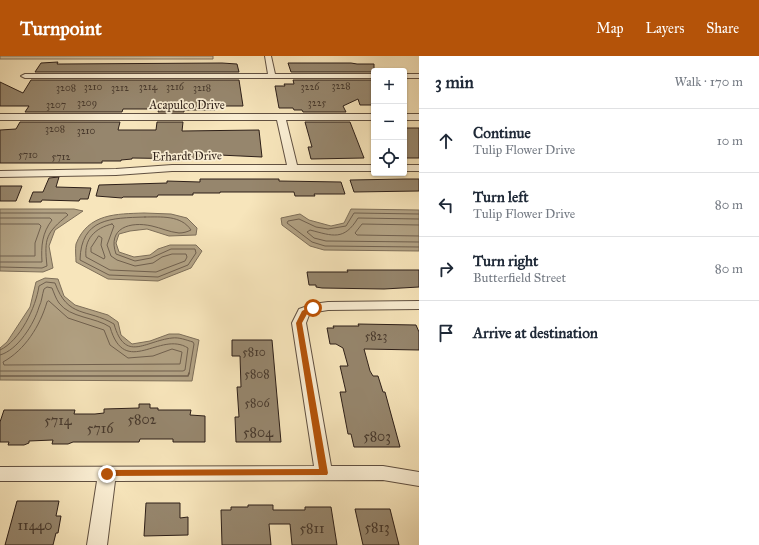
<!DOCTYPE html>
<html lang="en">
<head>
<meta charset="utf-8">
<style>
	body { margin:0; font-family:"IM FELL Great Primer",serif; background:#f2f2f3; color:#1f2937 }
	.controls { position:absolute; right:12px; top:12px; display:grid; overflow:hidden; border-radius:4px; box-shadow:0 1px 3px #0004 }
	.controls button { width:36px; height:36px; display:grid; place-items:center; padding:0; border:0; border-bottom:1px solid #e0e1e3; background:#fff; color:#1f2937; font:20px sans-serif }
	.stop { position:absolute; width:12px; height:12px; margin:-9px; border:3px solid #b45309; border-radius:50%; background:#fff }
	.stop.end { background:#b45309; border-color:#fff; box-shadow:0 1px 4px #0008 }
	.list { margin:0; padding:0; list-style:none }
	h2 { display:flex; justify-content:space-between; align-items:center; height:52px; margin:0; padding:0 16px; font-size:17px }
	h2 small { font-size:13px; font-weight:400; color:#747a83 }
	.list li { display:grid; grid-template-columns:26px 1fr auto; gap:12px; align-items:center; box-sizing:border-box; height:64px; padding:0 16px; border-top:1px solid #e0e1e3 }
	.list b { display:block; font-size:15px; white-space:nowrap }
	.list p { margin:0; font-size:13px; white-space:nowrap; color:#747a83 }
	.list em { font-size:13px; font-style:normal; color:#747a83 }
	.icon { flex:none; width:22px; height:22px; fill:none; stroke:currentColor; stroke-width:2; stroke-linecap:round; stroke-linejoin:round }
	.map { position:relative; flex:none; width:419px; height:489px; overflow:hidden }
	header { display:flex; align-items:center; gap:24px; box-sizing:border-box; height:56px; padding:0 20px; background:#b45309; color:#fff }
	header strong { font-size:19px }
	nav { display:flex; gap:22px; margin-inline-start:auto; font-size:14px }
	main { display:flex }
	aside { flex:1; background:#fff }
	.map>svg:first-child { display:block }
	.green { fill:#d5c39f; stroke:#81715c }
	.water { fill:#b2a284; stroke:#7d6e59 }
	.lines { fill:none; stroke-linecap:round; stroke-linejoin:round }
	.shore-far1 { stroke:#70604e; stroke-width:1 }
	.shore { stroke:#70604e; stroke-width:1.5 }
	.building { fill:#96866d; stroke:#2d1f18 }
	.minor-casing { stroke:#605041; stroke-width:2 }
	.minor { fill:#faeed3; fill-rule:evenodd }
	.route { fill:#b45309 }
	.labels { text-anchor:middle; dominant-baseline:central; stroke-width:3.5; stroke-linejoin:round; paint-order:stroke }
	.far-number-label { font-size:10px; fill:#47392d }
	.far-street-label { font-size:12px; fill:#2d1f18; stroke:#faeed3 }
	.number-label { font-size:12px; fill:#47392d }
	.near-number-label { font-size:14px; fill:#47392d }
</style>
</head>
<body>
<header>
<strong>Turnpoint</strong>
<nav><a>Map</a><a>Layers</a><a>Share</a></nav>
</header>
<main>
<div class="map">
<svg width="419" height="489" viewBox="0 0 419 489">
	<rect width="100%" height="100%" fill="#f7e5bb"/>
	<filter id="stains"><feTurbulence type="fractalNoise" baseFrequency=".005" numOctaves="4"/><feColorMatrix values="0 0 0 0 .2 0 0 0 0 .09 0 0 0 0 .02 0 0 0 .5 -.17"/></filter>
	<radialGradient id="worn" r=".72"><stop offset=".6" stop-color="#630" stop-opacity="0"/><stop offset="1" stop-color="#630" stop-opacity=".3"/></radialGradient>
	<!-- green -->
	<path class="green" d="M0,0H213V3H0Z"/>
	<!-- water -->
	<path class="water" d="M0,153H74L83,155L55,174L49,190L53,212L43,216L0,215Z
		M351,153L419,154V195L324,194L310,190L282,169L281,162L300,158L309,164L331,170L344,167Z
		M144,157L171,158L187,162L197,172L196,179L169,180L147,173L130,175L119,178L116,187L119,196L134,201L150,199L158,193L170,189H196L202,195L191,212L158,225L108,223L76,206C76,201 75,193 76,188C88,157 117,158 144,157Z
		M45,222L58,223L64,240L75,249L108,259L118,266L121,279L132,288L150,285L169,278H179L199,284L192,325L0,324V292L7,286L30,251L36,226Z"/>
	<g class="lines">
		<!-- shore-far1 -->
		<path class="shore-far1" d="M0,157H66L68,159C46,177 44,182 47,210L42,212L0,211
			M419,158L354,157L346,170L328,173L316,171L299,163L288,165L287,167L312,186L325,190L419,191
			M145,161C161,161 181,159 191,174C187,176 183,177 179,177C169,176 161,172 152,170C130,165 107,172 116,198L135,205L151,202L171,193H195L196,197L188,209L158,221L109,219L80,204C81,162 111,162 145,161Z
			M0,162H50L52,164C42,177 41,190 42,206H0
			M419,163L358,162C344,185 333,180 310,174L307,176L314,182L326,185L419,186
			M0,168H39L41,170L35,187V200H0
			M112,168L114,170L107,189L111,200L117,204L135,210L153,207L162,201L172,198H186L187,201L185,205L156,216L110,214L86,201C84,183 95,172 112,168Z
			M419,169L362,168L355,177L357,179L419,180
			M99,180L102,182L101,189L105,201L104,203L91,196V192Z
			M49,245L68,262L104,274L110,289L128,302L153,300L172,293L182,296L180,308L4,309L3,306C25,294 40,270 47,246Z
			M0,294C20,285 36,251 39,230L46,226L55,227C68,263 87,252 114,268C125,307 145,285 172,282C179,281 186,284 193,286L194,288L189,318
			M0,299C18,294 34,268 39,251C42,245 42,239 44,233L47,231L52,232C54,237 56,243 59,247C70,262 95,261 110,271C125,323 160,274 188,292L185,314L183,315H0"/>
		<!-- shore -->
		<path class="shore" d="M0,320H188L189,317"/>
	</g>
	<!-- building -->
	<path class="building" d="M58,6L57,8H62L222,7L237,8L239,16H35L41,7Z
		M288,7H351L357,8H374V16H291Z
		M31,24H239L243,50H215V54H184V56H158L159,53H123L122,56H25L29,50H0V26L23,37Z
		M293,24H374V49H360L358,43L343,50L346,56H303L302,54H294L293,52H279L275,30H285L284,28H294Z
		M20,66H120L118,74H156L157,66H183L182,75L259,74L262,101L219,99V102L199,103L132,102V103L121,104V105H102V107H0V74L16,73Z
		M305,66H350L364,102L311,103L308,91H312Z
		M404,72H419V102H404Z
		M59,121L56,131L91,132L88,143H80L79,145L42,144L41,146H29L33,136H43L49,122Z
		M200,123H279V125L341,126L345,138H314L315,140H295L294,136H220V137H193V139H158L157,141H123L122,142L96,140L99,129L167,127V125L200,126Z
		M405,123H419V135L354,136L350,124Z
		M0,130H22L16,145H0Z
		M347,214H419V231L384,233L322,232L316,231V229H309L307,216H348Z
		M358,268L416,269L419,276V294L364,293L370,315L373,320H378L383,336H385L400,391H354L351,378H348L340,336H346L340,310H348L343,292L336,288H330L327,272H334L333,270H359Z
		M232,284H272L281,386H236L235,361H239L237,331H241L240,300H232Z
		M139,348H150V352H158V354H191L190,359L205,360V386H173V383H140L139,386H73L68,388H52L53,384L29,385V387L24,389H8L9,386H0V366L4,354H75L74,358H95L104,357V353L139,352Z
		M17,445H59L56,460H61L58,477H56L53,489H5Z
		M146,447H180V462L188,461V479L144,480Z
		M248,449H273V454H305V451H331L337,489H292L290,468H269L271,489H222L221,454H231V451H248Z
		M355,453H390L399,489H363Z"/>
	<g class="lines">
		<defs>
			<path id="minor" d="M265,0H271L275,18H374V22H25L21,20L25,18H268Z
				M404,18H419V22H404Z
				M0,58H374V64H286L297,109H374V115H172L116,119L0,121V115L116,113L172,109H287L277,64H0Z
				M404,58H419V64H404Z
				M404,109H419V115H404Z
				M419,245V253L328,254L316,256L309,259L306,267L331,410H383L419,416V430L383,424L115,425L107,489H87L97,425H0V411L314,410L292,267L299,253L313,248L328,246Z"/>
		</defs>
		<!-- minor casing -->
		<use href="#minor" class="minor-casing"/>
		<!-- minor -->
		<use href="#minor" class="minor"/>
	</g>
	<!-- route -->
	<path class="route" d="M313,249L316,252L307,258L302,267L328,417L327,419L104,420L103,418L107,414L319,413L296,267L302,255Z"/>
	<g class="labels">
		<!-- far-number labels -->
		<g class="far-number-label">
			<text x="341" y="30">3228</text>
			<text x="93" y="31">3210</text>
			<text x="148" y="31">3214</text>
			<text x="175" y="31">3216</text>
			<text x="310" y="31">3226</text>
			<text x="66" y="32">3208</text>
			<text x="120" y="32">3212</text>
			<text x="202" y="32">3218</text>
			<text x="87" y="47">3209</text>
			<text x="317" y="47">3225</text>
			<text x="56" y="49">3207</text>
			<text x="55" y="73">3208</text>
			<text x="86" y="75">3210</text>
			<text x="28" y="99">5710</text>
			<text x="61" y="101">5712</text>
		</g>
		<!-- far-street labels -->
		<g class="far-street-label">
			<text x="187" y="49">Acapulco Drive</text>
			<text transform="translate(187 100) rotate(-1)">Erhardt Drive</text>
		</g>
		<!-- number labels -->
		<g class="number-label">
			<text x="376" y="280">5823</text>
			<text x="254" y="296">5810</text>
			<text x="257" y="318">5808</text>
			<text x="257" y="347">5806</text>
		</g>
		<!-- near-number labels -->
		<g class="near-number-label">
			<text x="142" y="363">5802</text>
			<text x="58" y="364">5714</text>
			<text x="100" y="372">5716</text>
			<text x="258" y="376">5804</text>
			<text x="377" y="380">5803</text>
			<text x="35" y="469">11440</text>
			<text x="377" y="471">5813</text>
			<text x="312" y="472">5811</text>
		</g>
	</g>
	<rect width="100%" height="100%" filter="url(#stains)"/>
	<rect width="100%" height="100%" fill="url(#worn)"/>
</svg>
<div class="controls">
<button>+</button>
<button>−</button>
<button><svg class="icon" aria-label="locate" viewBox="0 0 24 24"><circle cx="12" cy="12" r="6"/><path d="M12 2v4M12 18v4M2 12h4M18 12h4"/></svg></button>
</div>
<div class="stop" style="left:313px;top:252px"></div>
<div class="stop end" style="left:107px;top:418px"></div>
</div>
<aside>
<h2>3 min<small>Walk · 170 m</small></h2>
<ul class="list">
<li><svg class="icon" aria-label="ahead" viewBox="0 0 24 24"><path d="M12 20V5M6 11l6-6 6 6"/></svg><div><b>Continue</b><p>Tulip Flower Drive</p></div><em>10 m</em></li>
<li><svg class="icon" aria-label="left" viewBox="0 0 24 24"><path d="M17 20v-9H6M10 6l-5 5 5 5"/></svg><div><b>Turn left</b><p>Tulip Flower Drive</p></div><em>80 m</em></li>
<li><svg class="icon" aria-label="right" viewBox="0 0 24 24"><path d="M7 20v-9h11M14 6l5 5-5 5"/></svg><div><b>Turn right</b><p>Butterfield Street</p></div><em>80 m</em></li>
<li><svg class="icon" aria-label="arrive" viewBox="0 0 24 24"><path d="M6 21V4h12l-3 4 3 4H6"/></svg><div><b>Arrive at destination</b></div></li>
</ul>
</aside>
</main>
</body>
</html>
